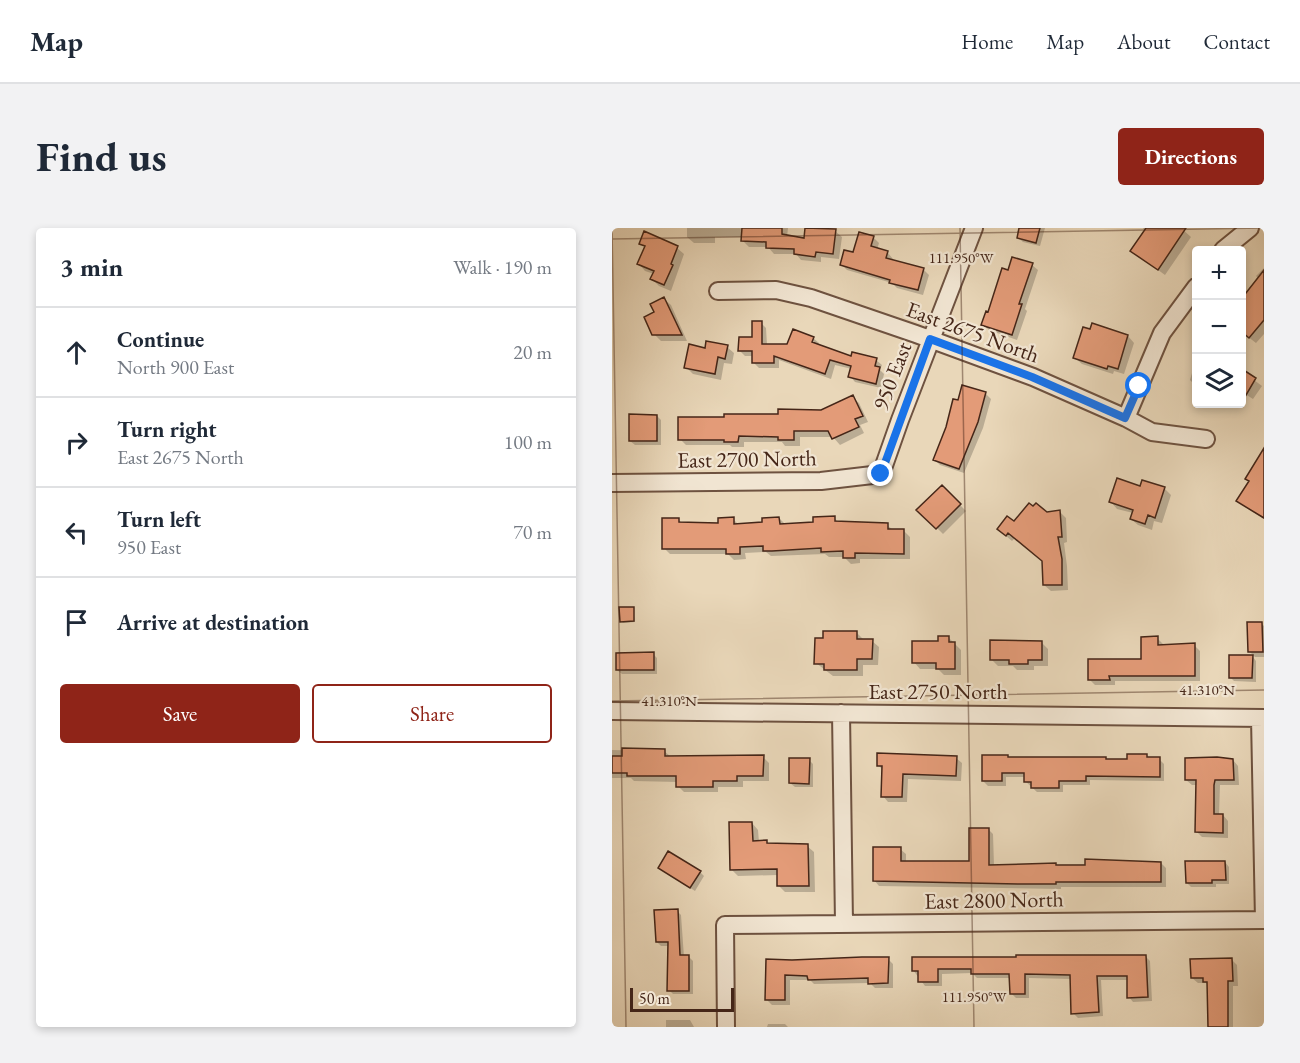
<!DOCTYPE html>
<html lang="en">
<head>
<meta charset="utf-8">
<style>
	body { margin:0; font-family:"EB Garamond",serif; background:#f2f2f3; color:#1f2937 }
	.controls { position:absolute; right:18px; top:18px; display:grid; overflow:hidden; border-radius:6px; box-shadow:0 3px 9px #0003 }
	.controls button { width:54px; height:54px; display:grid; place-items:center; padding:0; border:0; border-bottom:2px solid #e0e1e3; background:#fff; color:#1f2937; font:30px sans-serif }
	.scale { position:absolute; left:18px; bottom:15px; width:104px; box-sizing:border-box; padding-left:6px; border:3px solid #452618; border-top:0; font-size:16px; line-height:21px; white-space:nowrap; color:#452618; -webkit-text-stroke:4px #f1e5d2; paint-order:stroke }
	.stop { position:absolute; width:18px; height:18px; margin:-14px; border:4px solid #1a73e8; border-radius:50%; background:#fff }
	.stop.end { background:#1a73e8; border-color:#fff; box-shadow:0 2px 6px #0008 }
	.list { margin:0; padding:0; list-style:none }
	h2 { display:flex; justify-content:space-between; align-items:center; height:78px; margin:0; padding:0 24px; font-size:26px }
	h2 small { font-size:20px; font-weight:400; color:#747a83 }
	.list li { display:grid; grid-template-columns:39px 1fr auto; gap:18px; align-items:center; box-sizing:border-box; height:90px; padding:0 24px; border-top:2px solid #e0e1e3 }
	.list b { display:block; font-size:22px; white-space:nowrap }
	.list p { margin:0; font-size:20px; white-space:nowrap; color:#747a83 }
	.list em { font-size:20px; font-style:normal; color:#747a83 }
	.actions { display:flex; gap:12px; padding:18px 24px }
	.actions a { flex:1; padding:14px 0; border:2px solid #8f2418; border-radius:6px; text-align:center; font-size:21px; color:#8f2418 }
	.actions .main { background:#8f2418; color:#fff }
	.icon { flex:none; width:33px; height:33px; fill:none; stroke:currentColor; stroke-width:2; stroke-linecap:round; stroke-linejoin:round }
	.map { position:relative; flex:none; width:652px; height:799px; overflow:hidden; border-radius:6px }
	header { display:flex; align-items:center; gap:36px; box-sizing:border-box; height:84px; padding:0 30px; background:#fff; border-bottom:2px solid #e0e1e3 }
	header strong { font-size:28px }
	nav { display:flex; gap:33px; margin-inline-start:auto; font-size:21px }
	.intro { display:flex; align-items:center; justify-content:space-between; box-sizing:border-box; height:144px; padding:0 36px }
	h1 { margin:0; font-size:42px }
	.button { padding:15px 27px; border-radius:6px; background:#8f2418; color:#fff; font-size:21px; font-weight:700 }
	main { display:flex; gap:36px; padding:0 36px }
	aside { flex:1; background:#fff; border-radius:6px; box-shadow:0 3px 9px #0003 }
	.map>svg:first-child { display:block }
	.shadow { fill:#0003 }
	.building { fill:#e39b78; stroke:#452618; stroke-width:1.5 }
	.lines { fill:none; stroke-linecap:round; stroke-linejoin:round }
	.minor-casing { stroke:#6e5240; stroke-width:20 }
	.minor { stroke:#f1e5d2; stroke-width:16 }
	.route { stroke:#1a73e8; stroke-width:8 }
	.ticks { fill:none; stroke:#452618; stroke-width:1.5; stroke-opacity:0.45 }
	.labels { text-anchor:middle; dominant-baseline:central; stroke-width:4.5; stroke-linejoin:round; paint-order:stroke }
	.street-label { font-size:22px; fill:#452618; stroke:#f1e5d2 }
	.ticks-label { font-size:15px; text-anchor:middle; fill:#452618; stroke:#f1e5d2; stroke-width:4.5; stroke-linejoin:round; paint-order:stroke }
</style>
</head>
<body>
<header>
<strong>Map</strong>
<nav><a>Home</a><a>Map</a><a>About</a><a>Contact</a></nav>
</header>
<div class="intro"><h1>Find us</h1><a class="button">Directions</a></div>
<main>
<aside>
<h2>3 min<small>Walk · 190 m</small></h2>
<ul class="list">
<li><svg class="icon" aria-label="ahead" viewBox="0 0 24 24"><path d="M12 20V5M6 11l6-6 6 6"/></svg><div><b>Continue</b><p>North 900 East</p></div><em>20 m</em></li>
<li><svg class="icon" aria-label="right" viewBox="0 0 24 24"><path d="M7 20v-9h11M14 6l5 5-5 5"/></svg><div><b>Turn right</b><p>East 2675 North</p></div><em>100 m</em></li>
<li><svg class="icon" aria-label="left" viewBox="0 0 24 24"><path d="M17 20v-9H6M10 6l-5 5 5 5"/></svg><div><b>Turn left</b><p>950 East</p></div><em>70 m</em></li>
<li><svg class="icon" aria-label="arrive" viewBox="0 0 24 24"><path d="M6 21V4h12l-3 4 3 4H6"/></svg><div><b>Arrive at destination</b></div></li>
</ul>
<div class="actions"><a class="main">Save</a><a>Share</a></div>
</aside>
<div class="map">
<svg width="652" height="799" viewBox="0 0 652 799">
	<rect width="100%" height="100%" fill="#e9d7b9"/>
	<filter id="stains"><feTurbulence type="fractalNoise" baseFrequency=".00333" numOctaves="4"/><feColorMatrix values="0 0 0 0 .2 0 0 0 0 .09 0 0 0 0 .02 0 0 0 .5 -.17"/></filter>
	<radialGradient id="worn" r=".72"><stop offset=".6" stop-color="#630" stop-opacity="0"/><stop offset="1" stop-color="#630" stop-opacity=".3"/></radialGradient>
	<!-- shadow -->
	<path class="shadow" d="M75,0H176L175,9L193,12L223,3L230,9L227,31L209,29V34L189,32L184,26H162L156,19H137L131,13V9H103V15H82L75,9Z
		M409,0H433L428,18L411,14L406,10Z
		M531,0H569L579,9L553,47L520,23L533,4Z
		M33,5L65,20L72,26L59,63L47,58L40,51L42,46L33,43L27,36L34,20L29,15Z
		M261,9L267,15L265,22L276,25L281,31V33L311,41L317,47L311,67L285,60L280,55L235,42L230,37Z
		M420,37L426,42L413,81L415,83L405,112L377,102L371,97L397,44Z
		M652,40V106L644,115L631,105L630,107V72L647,51L644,48Z
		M52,71L59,77L75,113H49L42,106L44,85Z
		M149,95L154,100L155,117H176L201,110L207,115L206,118L240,130L264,132L270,137L268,142L272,146L269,160L243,154L238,148L240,141L223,137L219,151L167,132V140H147L141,134V128H133L127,122L141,111Z
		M516,108L522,115L512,146L502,143L501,146L470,136L463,130Z
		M115,119L122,125L120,136L112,135L109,152L81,146L74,139L94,121Z
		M584,119V158L578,152L582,138L580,135Z
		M630,143L650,158L641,171L630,164Z
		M373,165L379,171L371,200L352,245L328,237L322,231L347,174Z
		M240,169L247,175L256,194L248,197L252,205L228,217L221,209H188V218H173L170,214H132V219H120L118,217H74L68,211L114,190L210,183Z
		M45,188L49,192V217H23L18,213Z
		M652,234V291L633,279L626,273Z
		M330,259L354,283L331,306L308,283Z
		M529,259L552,260L559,267L550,295L542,293L540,302L526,297L519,291L521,285L505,281L499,274Z
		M448,284L454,290L455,314L452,315L455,338L456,362L439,363L432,357V333L403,310L400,313L393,307L402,295L434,285Z
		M167,290L174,297L203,296L222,290L228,295L275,297L281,302L292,303L298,309V331H248V335L239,336L232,329H217L213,326L159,328L154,324L133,325L134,331L122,332L116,326H58L52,320L66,291L71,296H108L121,291L127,297L151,295Z
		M21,380L23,394L11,395L9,393Z
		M649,395L652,398V429H641L644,433V454L622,453L618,449L619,429H643L637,423Z
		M245,405L251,411L260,413L267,419L266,437H251V448H221L204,435Z
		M336,409L349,422V447H332L326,441H308L302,434Z
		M545,410L551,416V418L582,417L588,423V453H503V457H483L477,451L531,432Z
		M429,414L436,421V438H422V442H405L401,438H386L380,432Z
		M41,426L45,430V446H10L5,442Z
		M0,522L52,523L58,528L151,529L157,535V553H131V559H106V564H72L66,558V554L22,553L19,550H0Z
		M395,528L397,530H494L496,533L517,532L534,528L537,531H547L552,536V553L478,552V557H451V564H425L413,553V549H394V558H376L371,553Z
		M344,530L350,535L349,553L296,551L295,574H276L271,568V542L266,537Z
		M197,532L201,536V559H183L178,555Z
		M621,532L626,538L627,557H608L607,587H611L616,593V610L590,609L585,604V557H580L574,552Z
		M140,595L146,602L147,614H154L157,617L195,618L202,624L203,664H173L167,658L166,647L126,648L120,642Z
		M376,601L381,606L382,638L549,635L554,640V659H449V661L267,658L262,652L288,621L294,626V634L359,635Z
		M613,634L617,639V656H604V659H579L575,655Z
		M48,640L88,644L92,648L83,663Z
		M65,683L69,687L72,729H77L81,733V766H61L57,762V718H49L45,714Z
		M534,729L538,733L540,773L521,774L517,769L516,752H489L491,788L466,790L461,785L459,751L417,750V770H404L399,765V750H365L360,745L330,746V758H313L301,742Z
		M276,731L281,736V760H263L258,755L202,756L198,752H178V777H160L155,772V732Z
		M620,732L625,737L626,758H621V799H597V758L594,755H586L580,750Z
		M54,792H78L82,799H54Z
		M156,796H173L176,799H155Z"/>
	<!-- building -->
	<path class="building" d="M130,0H170V6L192,10L193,0L224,1L221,26L204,24L203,29L182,26V21L154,20V14L129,13Z
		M407,0H428L424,15L405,10Z
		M534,0H574L546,42L518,23Z
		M32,3L66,18L59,36L61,37L52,57L38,51L42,43L25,36L33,18L27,16Z
		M247,4L262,8L259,18L276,23L274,30L312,40L306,62L277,55L278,52L228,37L232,22L241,24Z
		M400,29L421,35L407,76H410L400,107L369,97L374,83L376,84L390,40L396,42Z
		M652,42V92L637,110L630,104V70Z
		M52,69L70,107H40L32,89L42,84L38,76Z
		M140,93H150V116H175L181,101L202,109L200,114L239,128L240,124L265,130L263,138L268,139L264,156L236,149L239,138L218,132L213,146L162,128V135H140V123H126L127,109H140Z
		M480,95L516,107L506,141L496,138L495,141L461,130L471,99L478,101Z
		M94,113L116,117L113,131L106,129L103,146L72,140L77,116L93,120Z
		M630,141L644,150L630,174Z
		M350,157L374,164L366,194L347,241L321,232L334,199L341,171L346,172Z
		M241,167L251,188L243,191L247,199L220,211L216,203H182V212H166V209L127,208L126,214H112V212H66V189H112V186H166V181L209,182Z
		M17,186L45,187V213H17Z
		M652,220V290L624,273L637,253L633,251Z
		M505,250L528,258L530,252L553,259L543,290L536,287L533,296L518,291L521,282L497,274Z
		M330,257L349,276L324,301L304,282Z
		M417,275L421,278L424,275L435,284L448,282L450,309H446L450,331V357H431L430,333L396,305L394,308L385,301L395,288L402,293Z
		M223,288V293L276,295V301H292V326L243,325V330H231V323L209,324V320L160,323H151V318L128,319V326H114V321H50V290H67V294L106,295V290L122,289V296L150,294V290L167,289L168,296L201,294V289Z
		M7,379H22V393L8,394Z
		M635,394H650L651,424H636Z
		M211,403H245V411H261L260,431H245V442H212V436H202L203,410H211Z
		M326,408H337V414H343V441H324V435H300V413H326Z
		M546,408V417L583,415V448H497L498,452H476V431H529V409Z
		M378,412L430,413V432H416V436H397V432H378Z
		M42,424V442H4V425Z
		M617,427H641L640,450H617Z
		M10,520L53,521V528L152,527L151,548H125V553H101V559H64V548H15V545H0V528H10Z
		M265,525L345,528L344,548L291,546L290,569H269L270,538H265Z
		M515,526H535V529H548V549L474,548V553H447V560H419V554H412V545H390V553H370V527H396V529H494V531H515Z
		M605,529L621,531L622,552H603L602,557V586H611V605L583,604L584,552H573V530Z
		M177,530H198L197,556L177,555Z
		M117,594H140L141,613L155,612V615L196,616L197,658H165V641L118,642Z
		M357,600H377V637L444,635V637H473V631L549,634V654H444V656H408L261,653V619H289V633H357Z
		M56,623L89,643L78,660L46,640Z
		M573,633H613L614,652H600V655H574Z
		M66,681L68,727H77V763H55L56,714H44L42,682Z
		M404,727H534L536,769L515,770V748H485L487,784L459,786L458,747L413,746V766H398L397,746H359V741H326V754H306V743H300V729H404Z
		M250,729H277L276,755L256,756V750L196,752L195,748L173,747V772H153L154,731L180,732Z
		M620,730L621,753H616V799H596L595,754H591V750H579L578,731Z"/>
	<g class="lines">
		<defs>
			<path id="minor" d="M611,22L638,0
				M106,63L164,62L199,70L304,106L421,149L514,190L540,204L594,211
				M514,190L550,105L584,59
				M0,255L209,253L269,246L288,192L362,0
				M0,483L652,490
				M229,485L232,695
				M648,490L652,692
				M114,799L113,697L652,692"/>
		</defs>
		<!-- minor casing -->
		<use href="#minor" class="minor-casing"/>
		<!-- minor -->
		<use href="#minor" class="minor"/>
	</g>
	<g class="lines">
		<!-- route -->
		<path class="route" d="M269,246L318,111L420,149L513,190L527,158"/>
	</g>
	<!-- ticks -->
	<path class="ticks" d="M0,0L14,799M348,0L362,799M0,11L650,0M0,473L652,462"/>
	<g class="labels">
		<!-- street labels -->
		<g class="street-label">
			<text transform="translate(361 104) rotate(20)">East 2675 North</text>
			<text transform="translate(280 148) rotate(-69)">950 East</text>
			<text transform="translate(135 231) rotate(-1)">East 2700 North</text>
			<text x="326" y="463">East 2750 North</text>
			<text transform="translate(382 672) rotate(-1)">East 2800 North</text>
		</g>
	</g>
	<g class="ticks-label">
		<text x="349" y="35">111.950°W</text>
		<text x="595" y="467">41.310°N</text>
		<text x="57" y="478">41.310°N</text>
		<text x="362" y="774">111.950°W</text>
	</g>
	<rect width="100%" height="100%" filter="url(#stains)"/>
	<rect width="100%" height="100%" fill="url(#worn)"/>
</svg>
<div class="controls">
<button>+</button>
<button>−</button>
<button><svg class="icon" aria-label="layers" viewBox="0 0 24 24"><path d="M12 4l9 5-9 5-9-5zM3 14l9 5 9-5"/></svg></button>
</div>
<div class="scale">50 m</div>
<div class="stop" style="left:527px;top:158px"></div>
<div class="stop end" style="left:269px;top:246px"></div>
</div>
</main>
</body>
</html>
